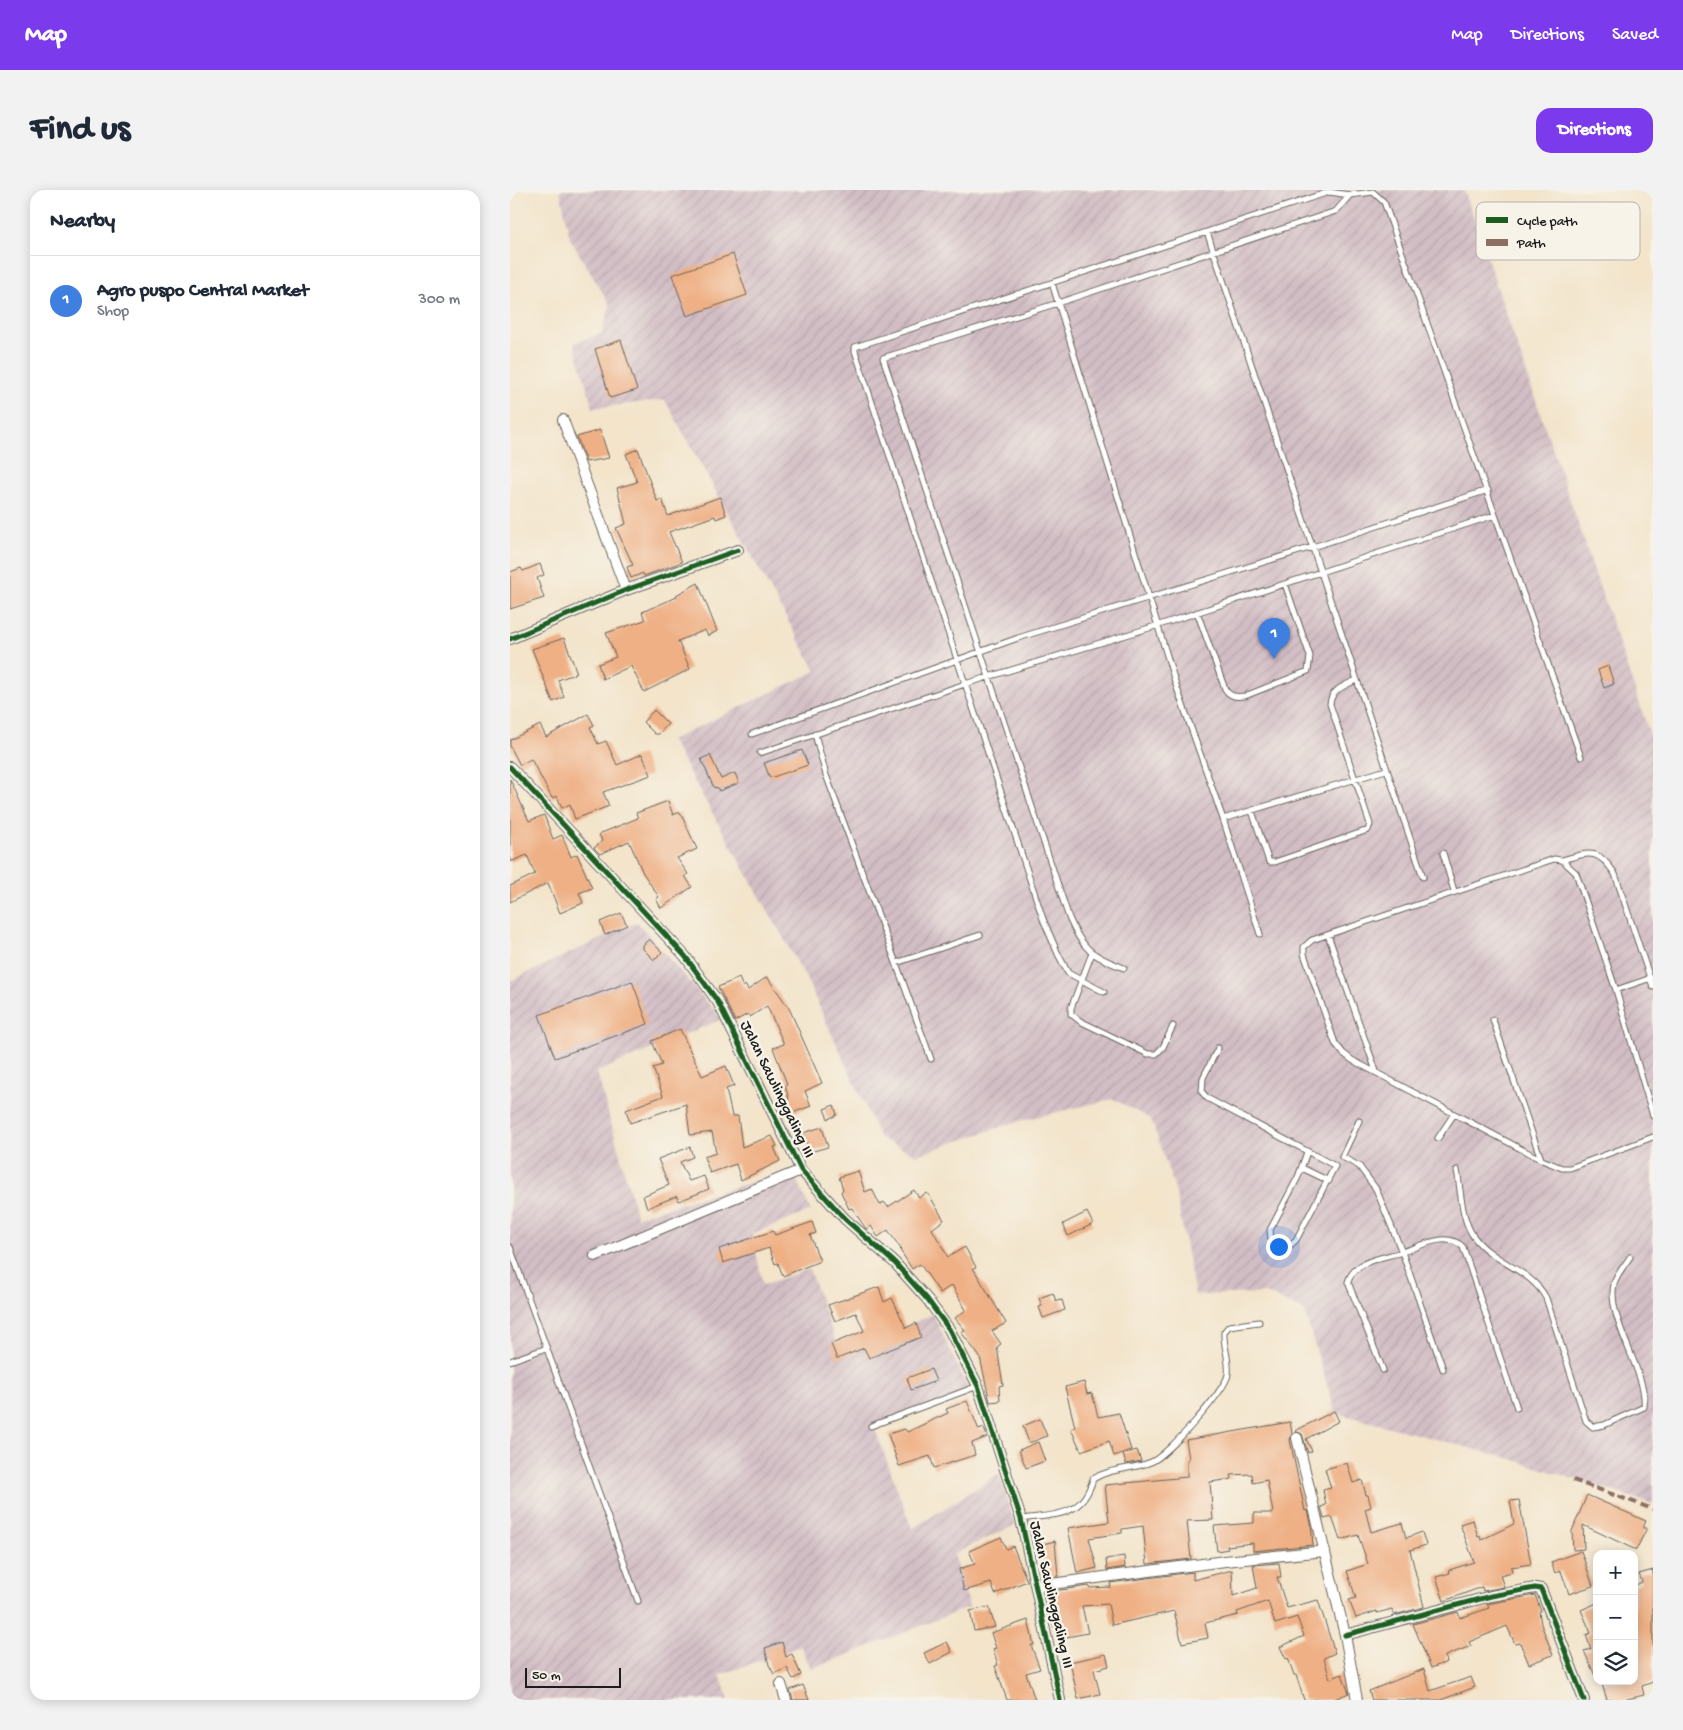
<!DOCTYPE html>
<html lang="en">
<head>
<meta charset="utf-8">
<style>
	body { margin:0; font-family:"Gochi Hand",sans-serif; background:#f2f2f3; color:#1f2937 }
	.controls { position:absolute; right:15px; bottom:15px; display:grid; overflow:hidden; border-radius:10px; box-shadow:0 2px 12px #0003 }
	.controls button { width:45px; height:45px; display:grid; place-items:center; padding:0; border:0; border-bottom:1px solid #e0e1e3; background:#fff; color:#1f2937; font:25px sans-serif }
	.scale { position:absolute; left:15px; bottom:12px; width:96px; box-sizing:border-box; padding-left:5px; border:2px solid #1c1c1c; border-top:0; font-size:14px; line-height:18px; white-space:nowrap; color:#1c1c1c; -webkit-text-stroke:4px #f7f3e8; paint-order:stroke }
	.you { position:absolute; left:768px; top:1056px; width:18px; height:18px; margin:-12px; border:4px solid #fff; border-radius:50%; background:#1a73e8; box-shadow:0 0 0 8px #1a73e833 }
	.badge { display:grid; place-items:center; width:32px; height:32px; border-radius:50%; background:#7c3aed; color:#fff; font-size:16px; font-weight:700 }
	.pin { position:absolute; translate:-50% -41px; filter:drop-shadow(0 1px 2px #0008) }
	.pin::after { content:''; position:absolute; top:26px; width:18px; height:15px; background:inherit; clip-path:polygon(0 0,100% 0,50% 100%) }
	.list { margin:0; padding:0; list-style:none }
	h2 { display:flex; justify-content:space-between; align-items:center; height:65px; margin:0; padding:0 20px; font-size:21px }
	h2 small { font-size:16px; font-weight:400; color:#747a83 }
	.list li { display:grid; grid-template-columns:32px 1fr auto; gap:15px; align-items:center; box-sizing:border-box; height:90px; padding:0 20px; border-top:1px solid #e0e1e3 }
	.list b { display:block; font-size:19px; white-space:nowrap }
	.list p { margin:0; font-size:16px; white-space:nowrap; color:#747a83 }
	.list em { font-size:16px; font-style:normal; color:#747a83 }
	.icon { flex:none; width:28px; height:28px; fill:none; stroke:currentColor; stroke-width:2; stroke-linecap:round; stroke-linejoin:round }
	.map { position:relative; flex:none; width:1143px; height:1510px; overflow:hidden; border-radius:15px }
	header { display:flex; align-items:center; gap:30px; box-sizing:border-box; height:70px; padding:0 25px; background:#7c3aed; color:#fff }
	header strong { font-size:24px }
	nav { display:flex; gap:28px; margin-inline-start:auto; font-size:18px }
	.intro { display:flex; align-items:center; justify-content:space-between; box-sizing:border-box; height:120px; padding:0 30px }
	h1 { margin:0; font-size:35px }
	.button { padding:12px 22px; border-radius:15px; background:#7c3aed; color:#fff; font-size:18px; font-weight:700 }
	main { display:flex; gap:30px; padding:0 30px }
	aside { flex:1; background:#fff; border-radius:15px; box-shadow:0 2px 12px #0003 }
	.map>svg:first-child { display:block }
	.industrial { fill:url(#industrial-furrows) }
	.building { fill:#efb085 }
	.lines { fill:none; stroke-linecap:round; stroke-linejoin:round }
	.service-casing { stroke:#676259; stroke-width:7 }
	.minor-casing { stroke:#676259; stroke-width:12 }
	.service { stroke:#fff; stroke-width:5 }
	.minor { stroke:#fff; stroke-width:10 }
	.quiet { stroke:#8d6e63; stroke-width:4; stroke-dasharray:8 4; stroke-linecap:butt }
	.cycleway-casing { stroke:#f7f3e8; stroke-width:8 }
	.cycleway { stroke:#1b5e20; stroke-width:5 }
	.labels { text-anchor:middle; dominant-baseline:central; stroke-width:5; stroke-linejoin:round; paint-order:stroke }
	.street-label { font-size:16px; fill:#1c1c1c; stroke:#f7f3e8 }
	.key { fill:#f7f3e8; stroke:#b5b2ab; stroke-width:1 }
	.key-label { font-size:14px; fill:#1c1c1c }
</style>
</head>
<body>
<header>
<strong>Map</strong>
<nav><a>Map</a><a>Directions</a><a>Saved</a></nav>
</header>
<div class="intro"><h1>Find us</h1><a class="button">Directions</a></div>
<main>
<aside>
<h2>Nearby<small></small></h2>
<ul class="list">
<li><span class="badge" style="background:#3f7fe0">1</span><div><b>Agro puspo Central Market</b><p>Shop</p></div><em>300 m</em></li>
</ul>
</aside>
<div class="map">
<svg width="1143" height="1510" viewBox="0 0 1143 1510">
	<defs>
		<pattern id="industrial-furrows" width="10" height="10" patternUnits="userSpaceOnUse" patternTransform="scale(1.25)"><rect width="10" height="10" fill="#d2bdc5"/><path d="M-1 1l2-2M0 10L10 0M9 11l2-2" fill="none" stroke="#b4a2a9"/></pattern>
	</defs>
	<rect width="100%" height="100%" fill="#f7f3e8"/>
	<filter id="ink" filterUnits="userSpaceOnUse"><feTurbulence type="fractalNoise" baseFrequency=".02" numOctaves="2"/><feDisplacementMap in="SourceGraphic" scale="10" xChannelSelector="R" yChannelSelector="G"/><feConvolveMatrix kernelMatrix="1 2 1 2 8 2 1 2 1" color-interpolation-filters="sRGB"/></filter>
	<filter id="wash" filterUnits="userSpaceOnUse"><feTurbulence type="fractalNoise" baseFrequency=".0096" numOctaves="4" result="noise"/><feDisplacementMap in="SourceGraphic" scale="20" xChannelSelector="R" yChannelSelector="G"/><feGaussianBlur stdDeviation="1.12" result="paint"/><feColorMatrix in="noise" values="0 0 0 0 0 0 0 0 0 0 0 0 0 0 0 0 0 1.4 0 .05"/><feComposite in="paint" operator="in"/></filter>
	<g filter="url(#wash)">
		<rect width="100%" height="100%" fill="#f3e4ca"/>
		<!-- industrial -->
		<path class="industrial" d="M50,0H954L1143,553V1314L998,1268L826,1223L794,1121L756,1103L685,1105L665,999L641,929L603,909L505,932L407,965L370,948L295,786L161,550L306,481L155,210L83,218L64,153L92,143L100,115L60,49Z
			M127,732L212,829L87,882L127,1027L282,980L301,1021L242,1044L253,1095L299,1079L331,1166L423,1124L459,1201L365,1239L402,1339L489,1284L505,1335L444,1364L459,1417L301,1479L291,1456L210,1485L219,1510H0V791Z"/>
		<g id="blocks">
			<!-- building -->
			<path class="building" d="M223,64L237,105L177,126L162,85Z
				M111,150L127,200L100,208L85,159Z
				M90,240L99,268L76,272L67,247Z
				M128,259L147,311L152,309L158,326L210,307L216,325L206,329L205,326L159,342L172,372L134,386L133,383L121,388L117,377L123,375L106,338L116,334L107,298L127,292L116,264Z
				M30,374L34,385L27,388L34,408L0,419V382L11,378L13,381Z
				M188,393L207,441L198,446L195,440L168,451L180,479L134,502L121,476L93,489L88,474L106,467L96,443L135,430L132,422L167,407L166,405Z
				M54,448L67,483L48,490L54,507L43,512L22,459Z
				M1098,476L1104,494L1094,498L1088,480Z
				M144,520L158,534L149,544H145L133,532Z
				M78,524L84,535L80,537L88,554L96,551L107,575L132,564L141,585L93,602L99,616L65,629L60,614L52,618L47,606L42,608L21,569L10,575L0,556V550L30,535L36,547Z
				M292,560L298,575L260,588L254,573Z
				M200,565L211,589L225,583L229,593L209,601L207,597L204,598L191,569Z
				M0,589L19,631L34,625L43,649L52,645L61,667L67,664L82,698L69,703L73,713L50,723L38,693L0,712V696L25,684L17,665L0,672Z
				M158,611L163,625L170,622L187,659L167,668L178,684L175,686L182,697L151,718L146,709L149,707L133,683L119,651L90,664L84,658L92,651L89,644L128,628L126,623Z
				M111,723L117,735L95,745L90,732Z
				M139,749L152,762L144,770L133,759V755Z
				M257,787L279,818L312,893L295,901L301,916L274,926L269,913L279,909L275,895L277,894L263,858L274,854L257,816L240,827L238,824L225,831L208,797L229,788L233,797L235,795L238,800Z
				M122,791L138,834L45,868L29,825Z
				M170,839L192,886L216,876L224,896L216,899L222,926H228L232,957L262,946L267,956L264,957L270,971L231,990L226,974L200,983L194,967L206,963L202,942L180,945L176,914L120,933L116,920L153,906L143,878L152,875L142,851Z
				M324,915L327,925L318,929L314,919Z
				M312,937L318,957L300,962L293,943Z
				M180,957L183,967L170,972L179,991L194,986L199,999L169,1011L167,1006L137,1018L133,1006L159,995L148,969Z
				M348,981L355,1002L362,999L370,1015L374,1012L378,1017L404,1000L409,1008L416,1003L419,1005L434,1030L422,1039L438,1067L455,1057L466,1077L463,1078L496,1133L482,1141L491,1154L487,1157L493,1195L489,1196L490,1211L480,1212L470,1167L451,1142L455,1140L445,1128L456,1120L442,1095L430,1103L410,1074L402,1079L390,1060L391,1059L378,1040L368,1047L361,1036L356,1039L342,1018L339,1019L331,1002L333,999L329,987Z
				M577,1022L583,1034L558,1046L553,1034Z
				M302,1032L306,1043L300,1045L310,1071L273,1086L268,1073L265,1074L259,1058L213,1073L209,1059L263,1041L265,1045Z
				M369,1097L374,1112L382,1108L396,1138L406,1133L411,1147L359,1168L354,1158L327,1169L321,1154L354,1141L346,1123L325,1131L318,1115Z
				M543,1103L546,1111L552,1110L555,1120L533,1128L529,1117L532,1116L529,1108Z
				M421,1179L426,1191L401,1200L397,1188Z
				M574,1192L577,1204L582,1203L588,1227L609,1223L621,1260L604,1266L599,1251L571,1261L561,1239L565,1237L555,1197Z
				M457,1211L469,1240L474,1238L477,1247L462,1253L465,1265L424,1278L420,1266L389,1276L378,1244L395,1239L397,1242L438,1223L436,1219Z
				M824,1221L829,1231L796,1249L802,1261L798,1263L792,1244L785,1241Z
				M530,1229L537,1246L519,1253L513,1236Z
				M780,1232L782,1243L780,1250L795,1321L798,1320L801,1333L803,1355L743,1361V1353L717,1356L718,1359L707,1361L704,1336L744,1333V1323H763L757,1290L743,1293L742,1284L721,1285L722,1289L700,1292L703,1330L677,1331L681,1369L637,1374L633,1336L612,1339V1343L579,1348L587,1378L567,1383L558,1338L599,1332L595,1295L677,1287V1270L679,1269L676,1250Z
				M528,1252L535,1271L516,1278L509,1260Z
				M627,1260L631,1271L616,1274L613,1264Z
				M837,1273L843,1293L852,1290L856,1305H858L861,1317L855,1319L861,1342L892,1333L896,1348L912,1342L916,1355L900,1360L914,1417L884,1425L882,1419L867,1423V1421L846,1428L839,1410L846,1408L837,1381L858,1374L848,1345L830,1350L822,1327L814,1329L811,1317L816,1315L813,1300L821,1298L815,1279Z
				M1077,1305L1136,1331L1133,1338H1137L1126,1360L1073,1335L1074,1359L1063,1360L1062,1341Z
				M1009,1310L1021,1374L1001,1377L1002,1382L990,1385L994,1397L973,1401L972,1397L934,1411L926,1387L940,1383L939,1380L964,1372L950,1334L963,1330L968,1347L970,1346L971,1350L1004,1334L1000,1311Z
				M491,1347L496,1359L503,1356L517,1391L485,1404L481,1393L454,1401L449,1379L465,1374L459,1361Z
				M545,1351L548,1386L535,1388L529,1355Z
				M1071,1361L1083,1396L1059,1404L1051,1381L1045,1383L1041,1372Z
				M614,1366L615,1377L597,1380L596,1369Z
				M769,1373L771,1387H767L777,1418L808,1410L825,1463L814,1468L820,1489L832,1484L839,1503L822,1510H794L786,1485H784L778,1468L776,1469L770,1457L794,1446L787,1427L765,1434L758,1411L727,1422L728,1425L695,1433L698,1448L672,1453L664,1421L602,1435L598,1414L572,1416L578,1443L551,1448L548,1436L544,1437L539,1423L536,1402L579,1396L580,1398L601,1397L600,1393L683,1382V1390L722,1380L723,1406L747,1398L743,1375Z
				M1143,1380V1492L1132,1496L1134,1505L1113,1510H1097L1092,1494L1099,1491H1124V1396L1132,1392L1129,1384Z
				M1025,1405L1031,1421L1029,1422L1031,1434L1043,1465L1019,1474L1010,1453L1005,1454L997,1436L959,1452L961,1456L935,1466L937,1472L921,1478L903,1434L948,1422L950,1428L979,1418L977,1414Z
				M1087,1413V1490L1074,1461L1081,1459L1076,1445L1081,1443L1071,1420Z
				M479,1417L485,1437L464,1441L460,1421Z
				M518,1430L524,1455H521L530,1479L516,1483L525,1510H497L485,1476L488,1475L483,1459L486,1458L481,1443Z
				M272,1452L276,1467L282,1464L291,1485L283,1489L277,1478L264,1484L259,1475L255,1458Z
				M437,1452L442,1462L420,1474L414,1463Z
				M596,1464L599,1476L584,1480L590,1504L568,1509L560,1472Z
				M914,1479L920,1501L961,1487L965,1497L931,1510H862L859,1501Z
				M293,1495L299,1510H283L280,1500Z"/>
		</g>
	</g>
	<g filter="url(#ink)">
		<use href="#blocks" fill-opacity="0" stroke="#676259" stroke-width="1"/>
		<g class="lines">
			<defs>
				<path id="service" d="M697,42L913,687
					M542,93L667,498L713,629L750,744
					M687,422L715,499C720,507 726,507 735,506L798,481L800,466L775,394
					M242,544L508,448L809,355L978,300
					M305,544L316,585L386,773L470,745
					M250,563L455,494L649,435L985,325
					M742,621L759,672H765L858,640L860,634L820,514C821,500 834,496 846,490
					M713,629L876,580
					M933,663L944,701
					M1052,670C1080,662 1088,658 1105,684L1143,797
					M818,745L866,881
					M582,763L561,818V824L570,831L638,864H646L653,857L663,836
					M386,773L421,869
					M614,778C582,766 573,760 559,728L373,168L548,113L826,21L840,5
					M1106,800L1141,788
					M594,802L558,783L548,764L533,729L345,161V157L819,2L840,5L863,2L874,12L1071,567
					M983,830L1031,969
					M708,858L693,888L692,902L697,908L825,976L786,1050L779,1056L770,1057L761,1049L760,1040L788,987L797,962
					M1143,926L1106,800L1066,683L1052,670L1044,669L802,750L794,757V764L825,853L833,863L842,870L1032,970L1052,978H1060L1143,947
					M849,931L832,967L849,976L866,999L892,1062C911,1056 936,1041 953,1057L1007,1218
					M928,948L944,924
					M792,978L819,991
					M947,980C951,1000 951,1030 964,1047C983,1073 1021,1079 1036,1108L1076,1231L1083,1237L1094,1235L1134,1217C1138,1183 1096,1129 1104,1094C1106,1085 1115,1075 1120,1067
					M0,1057L128,1411
					M0,1171L37,1158
					M873,1180L838,1092C844,1070 873,1068 892,1062L933,1179
					M361,1236L468,1196
					M511,1329C545,1324 572,1328 583,1289C600,1278 621,1280 641,1272C656,1267 717,1199 718,1184C720,1170 713,1156 714,1142L719,1136L749,1132"/>
				<path id="minor" d="M53,230L116,400
					M0,449L116,400L228,360
					M0,577L175,766L208,812L291,980L335,1029L385,1073L417,1109L439,1139L468,1196L511,1329L550,1510
					M85,1066L291,980
					M787,1248L835,1445L847,1510
					M526,1396L715,1371L815,1361
					M835,1445L981,1406L1025,1398L1031,1399L1074,1510
					M271,1494L276,1510"/>
			</defs>
			<!-- service casing -->
			<use href="#service" class="service-casing"/>
			<!-- minor casing -->
			<use href="#minor" class="minor-casing"/>
			<!-- service -->
			<use href="#service" class="service"/>
			<!-- minor -->
			<use href="#minor" class="minor"/>
			<!-- quiet -->
			<path class="quiet" d="M1063,1290L1143,1319"/>
			<defs>
				<path id="cycleway" d="M0,449L116,400L228,360
					M0,577L175,766L208,812L291,980L335,1029L385,1073L417,1109L439,1139L468,1196L511,1329L550,1510
					M835,1445L981,1406L1025,1398L1031,1399L1074,1510"/>
			</defs>
			<!-- cycleway casing -->
			<use href="#cycleway" class="cycleway-casing"/>
			<!-- cycleway -->
			<use href="#cycleway" class="cycleway"/>
		</g>
	</g>
	<g class="labels">
		<!-- street labels -->
		<g class="street-label">
			<text transform="translate(266 900) rotate(64)">Jalan Sawlinggaling III</text>
			<text transform="translate(540 1405) rotate(77)">Jalan Sawlinggaling III</text>
		</g>
	</g>
	<!-- legend -->
	<rect x="966" y="12" width="164" height="58" rx="8" class="key"/>
	<rect x="976" y="27" width="22" height="6" fill="#1b5e20"/>
	<rect x="976" y="49" width="22" height="7" fill="#8d6e63"/>
	<g class="key-label">
		<text x="1007" y="35">Cycle path</text>
		<text x="1007" y="57">Path</text>
	</g>
</svg>
<div class="controls">
<button>+</button>
<button>−</button>
<button><svg class="icon" aria-label="layers" viewBox="0 0 24 24"><path d="M12 4l9 5-9 5-9-5zM3 14l9 5 9-5"/></svg></button>
</div>
<div class="scale">50 m</div>
<div class="you"></div>
<div class="pin badge" style="left:764px;top:469px;background:#3f7fe0">1</div>
</div>
</main>
</body>
</html>
